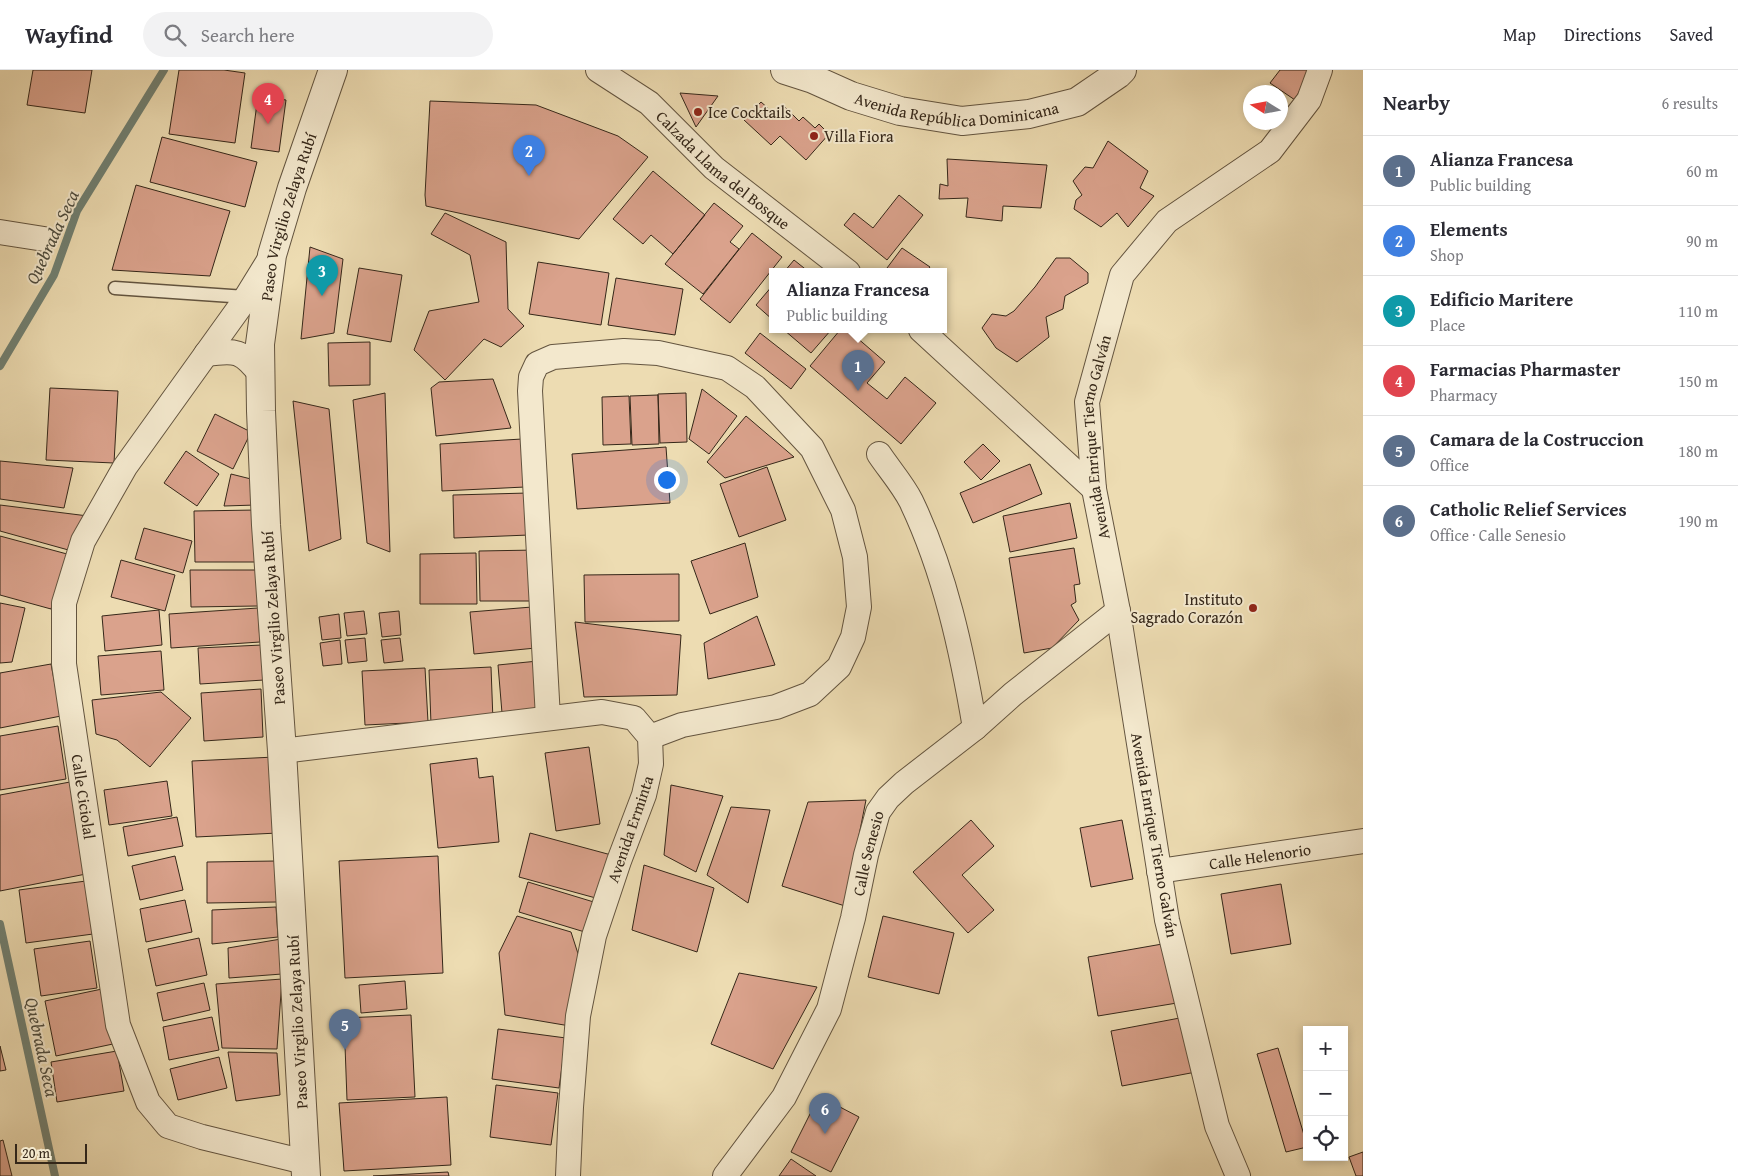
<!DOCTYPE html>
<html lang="en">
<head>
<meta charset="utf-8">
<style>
	body { margin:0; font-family:"Gentium Book Plus",serif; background:#f2f2f3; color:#2b2b33 }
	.controls { position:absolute; right:15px; bottom:15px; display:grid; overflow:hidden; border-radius:0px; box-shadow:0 2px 8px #0003 }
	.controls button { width:45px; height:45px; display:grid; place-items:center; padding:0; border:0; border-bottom:1px solid #e1e1e2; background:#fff; color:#2b2b33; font:25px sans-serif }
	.compass { position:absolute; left:1243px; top:15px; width:45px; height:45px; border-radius:50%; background:#fff; box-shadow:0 2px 8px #0003; rotate:281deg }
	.scale { position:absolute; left:15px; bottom:12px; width:72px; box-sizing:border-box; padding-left:5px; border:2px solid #352719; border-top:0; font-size:14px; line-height:18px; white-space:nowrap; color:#352719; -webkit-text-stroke:4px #f3e8cd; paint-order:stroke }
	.you { position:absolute; left:666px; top:409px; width:18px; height:18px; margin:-12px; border:4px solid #fff; border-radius:50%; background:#1a73e8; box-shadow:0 0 0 8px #1a73e833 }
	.badge { display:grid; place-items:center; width:32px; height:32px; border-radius:50%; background:#0b8043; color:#fff; font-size:16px; font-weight:700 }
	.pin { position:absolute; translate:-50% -41px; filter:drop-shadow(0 1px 2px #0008) }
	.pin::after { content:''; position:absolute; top:26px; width:18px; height:15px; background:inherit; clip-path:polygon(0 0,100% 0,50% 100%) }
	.popup { position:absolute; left:769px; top:198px; width:178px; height:65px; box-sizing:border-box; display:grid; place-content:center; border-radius:0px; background:#fff; filter:drop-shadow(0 1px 4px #0005); font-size:16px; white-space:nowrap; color:#7c7c81 }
	.popup b { font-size:19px; color:#2b2b33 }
	.popup::after { content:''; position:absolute; left:50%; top:100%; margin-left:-10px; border:10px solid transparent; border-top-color:#fff }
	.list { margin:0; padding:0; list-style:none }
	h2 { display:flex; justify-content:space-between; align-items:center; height:65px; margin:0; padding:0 20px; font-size:21px }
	h2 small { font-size:16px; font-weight:400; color:#7c7c81 }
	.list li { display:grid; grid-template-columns:32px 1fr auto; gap:15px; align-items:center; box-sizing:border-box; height:70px; padding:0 20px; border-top:1px solid #e1e1e2 }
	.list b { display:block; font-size:19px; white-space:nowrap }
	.list p { margin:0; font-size:16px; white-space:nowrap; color:#7c7c81 }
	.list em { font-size:16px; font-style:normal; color:#7c7c81 }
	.icon { flex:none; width:28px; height:28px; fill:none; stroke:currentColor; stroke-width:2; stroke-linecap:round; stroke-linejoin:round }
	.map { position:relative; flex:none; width:1363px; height:1106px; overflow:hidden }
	header { display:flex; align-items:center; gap:30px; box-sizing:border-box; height:70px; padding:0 25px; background:#fff; border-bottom:1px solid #e1e1e2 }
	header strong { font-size:24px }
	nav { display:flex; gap:28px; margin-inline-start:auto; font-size:18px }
	.search { width:350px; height:45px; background:#f2f2f3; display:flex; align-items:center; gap:12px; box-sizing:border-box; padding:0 18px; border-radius:28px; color:#7c7c81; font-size:19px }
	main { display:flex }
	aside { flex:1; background:#fff }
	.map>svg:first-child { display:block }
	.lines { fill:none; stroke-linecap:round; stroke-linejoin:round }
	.stream { stroke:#718072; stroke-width:8 }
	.building { fill:#daa28c; stroke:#352719 }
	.service-casing { stroke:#63543f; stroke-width:15 }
	.minor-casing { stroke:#63543f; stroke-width:26 }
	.tertiary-casing { stroke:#63543f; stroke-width:30 }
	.service { stroke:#f3e8cd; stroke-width:12 }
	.minor { stroke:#f3e8cd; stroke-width:24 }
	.tertiary { stroke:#f3e8cd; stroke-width:28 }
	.poi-dot { fill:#8f2418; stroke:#f3e8cd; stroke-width:2 }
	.labels { text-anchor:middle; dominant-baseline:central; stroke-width:4; stroke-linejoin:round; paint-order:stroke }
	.street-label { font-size:16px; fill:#352719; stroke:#f3e8cd }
	.poi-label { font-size:16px; fill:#352719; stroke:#f3e8cd; text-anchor:start }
	.water-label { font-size:18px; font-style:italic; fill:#4e4c3e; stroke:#f3e8cd }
</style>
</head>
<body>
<header>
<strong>Wayfind</strong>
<div class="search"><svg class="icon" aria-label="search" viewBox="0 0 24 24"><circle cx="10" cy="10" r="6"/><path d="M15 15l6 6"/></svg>Search here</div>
<nav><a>Map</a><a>Directions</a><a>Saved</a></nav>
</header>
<main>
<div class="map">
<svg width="1363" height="1106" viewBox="0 0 1363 1106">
	<rect width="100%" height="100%" fill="#eddcb2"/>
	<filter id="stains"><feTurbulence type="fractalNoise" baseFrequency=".004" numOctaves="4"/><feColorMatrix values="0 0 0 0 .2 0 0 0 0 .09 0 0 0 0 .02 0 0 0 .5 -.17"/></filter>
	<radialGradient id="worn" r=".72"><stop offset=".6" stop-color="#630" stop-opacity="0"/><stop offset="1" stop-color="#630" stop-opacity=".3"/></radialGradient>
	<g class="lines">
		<!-- stream -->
		<path class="stream" d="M0,296L54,205L77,141L164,0
			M0,854L55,1106"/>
	</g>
	<!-- building -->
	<path class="building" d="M33,0H92L85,43L27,35Z
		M179,0H224L245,3L235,73L169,64Z
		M1280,0H1310L1295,30L1270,13Z
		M680,23L718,26L696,57Z
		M258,26L286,30L279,82L251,78Z
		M430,31L536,35L618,66L648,87L579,169L426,136L425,125Z
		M761,32L777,46L785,37L799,51L803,47L815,58L819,54L829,64L806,90L780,66L771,75L744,50Z
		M162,67L257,92L245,137L150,112Z
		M1108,71L1148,101L1140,118L1154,126L1128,157L1117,143L1101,157L1074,139L1076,130L1082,125L1073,111L1085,97L1093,98Z
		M947,89L1047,95L1041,138L1003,136L1002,151L966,147L968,128L939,129L940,114L948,116Z
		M653,101L705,145L673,184L651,165L643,174L613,149Z
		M136,115L230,141L210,206L112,200Z
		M899,125L923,145L887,190L844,155L854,143L873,158Z
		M714,133L743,156L730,172L739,179L703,224L665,194Z
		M445,143L506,172L508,239L524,256L501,277L484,269L445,310L414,280L429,241L479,232L470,185L431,164Z
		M752,163L782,187L730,253L700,229Z
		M310,177L343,189L334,263L301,269Z
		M902,178L930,197L926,202H884Z
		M1056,188H1070L1088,203V213L1065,226L1063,239L1046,247L1049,267L1017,292L996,278L982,258L992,244L1006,246L1014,241L1035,217Z
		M794,190L809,202H784Z
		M538,192L609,203L601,255L529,244Z
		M359,198L402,205L391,272L347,264Z
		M616,208L683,219L675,265L608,255Z
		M773,215V250L756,235Z
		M784,260H831L811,283Z
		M840,260H848L885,292L867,313L887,329L905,307L936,333L901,374L810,296Z
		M760,263L806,299L791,319L745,283Z
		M370,272V315L329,316L328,273Z
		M493,309L511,358L436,366L431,318L439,312Z
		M50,318L118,321L114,393L46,390Z
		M702,319L737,346L709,384L689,369Z
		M385,323L390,482L367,473L353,330Z
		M686,323L687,372L660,373L658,324Z
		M658,325L659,374L632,375L630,326Z
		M629,326L631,374L603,375L602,327Z
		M293,331L329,339L341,469L309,481Z
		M215,344L251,362L233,399L197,381Z
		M746,346L794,387L725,408L707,392Z
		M522,369L525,417L442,421L440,374Z
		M983,374L1000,391L981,410L964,392Z
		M666,377L670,433L577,439L572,384Z
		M186,381L219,404L197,436L164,413Z
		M0,391L73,398L64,438L0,429Z
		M1030,394L1042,424L973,453L960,423Z
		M767,397L786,450L739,467L720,414Z
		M231,404L255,410L256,435L224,436Z
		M528,423L529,465L454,468L453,425Z
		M1070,433L1077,468L1010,482L1003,446Z
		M0,435L88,446L72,481L0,461Z
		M256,440V492H195L194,441Z
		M144,458L192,471L183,503L135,489Z
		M0,466L67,484L51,539L0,525Z
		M745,473L758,527L710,544L691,491Z
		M1074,478L1080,514L1074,515L1076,532L1071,535L1079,550L1052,578L1024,583L1009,488Z
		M537,480V531H480L479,481Z
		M476,483L477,534H420V484Z
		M121,490L175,505L165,541L111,527Z
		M190,500H258V536L191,537Z
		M679,504V551L585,552L584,505Z
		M0,533L25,538L12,592L0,593Z
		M532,537L536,578L474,584L470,542Z
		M258,538L260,572L171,578L169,544Z
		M159,540L162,575L105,581L102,546Z
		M364,541L367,564L347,566L344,543Z
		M399,541L401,565L382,567L379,543Z
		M339,544L341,568L322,570L319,547Z
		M757,546L775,595L708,609L704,573Z
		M575,552L681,565L677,625L584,627Z
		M365,568L367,591L348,593L345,570Z
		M400,568L403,591L384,593L381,570Z
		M340,570L342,594L323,596L320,573Z
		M262,575L264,610L200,614L198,578Z
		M161,581L164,620L101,625L98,586Z
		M538,591L542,640L502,643L498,595Z
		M51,594L61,646L0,658V603Z
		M491,597L493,651L431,654L429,600Z
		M425,598L428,652L365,655L362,601Z
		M261,619L263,667L204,671L201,623Z
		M161,622L191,648L150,697L117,670L96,664L92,630Z
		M58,656L66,709L0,720V666Z
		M589,677L600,754L556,761L545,683Z
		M275,687L278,763L196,767L192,691Z
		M477,688L479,708L493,706L499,772L438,778L430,694Z
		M167,711L172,746L109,755L104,720Z
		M70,712L86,804L0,821V725Z
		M671,715L723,726L696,802L664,785Z
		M866,730L845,836L782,816L808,732Z
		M731,737L770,740L748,833L707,805Z
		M177,747L183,776L128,786L123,757Z
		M971,750L994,776L962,805L994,840L968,863L913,802Z
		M1122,750L1133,809L1091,817L1080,758Z
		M530,763L615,786L603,830L519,807Z
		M175,786L183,820L140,830L132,796Z
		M438,786L443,903L345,908L339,791Z
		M276,791L277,832L207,833V792Z
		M644,795L714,818L697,882L632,860Z
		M86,811L93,864L26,873L19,820Z
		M528,812L597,833L588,863L519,842Z
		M1281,814L1291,874L1231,884L1221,824Z
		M185,830L192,862L146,872L140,839Z
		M276,837L278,867L212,874V840Z
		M517,846L571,862L582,896L570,956L505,945L499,883Z
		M883,846L954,863L939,924L868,907Z
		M199,868L207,905L156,916L148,879Z
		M281,869L282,904L229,908L228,878Z
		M90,871L97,918L41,926L34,879Z
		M1168,873L1177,933L1098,946L1088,887Z
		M739,903L817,917L773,999L711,974Z
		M282,909L277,979L222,978L216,914Z
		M405,911L407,939L361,943L359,915Z
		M204,913L210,940L163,951L157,923Z
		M102,919L113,974L56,986L45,931Z
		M411,945L415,1027L347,1030L344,948Z
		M212,947L219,980L169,990L163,957Z
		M1185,947L1196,1002L1122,1016L1111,961Z
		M498,959L566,968L559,1018L492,1009Z
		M0,976L6,1000L0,1001Z
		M1278,978L1307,1075V1077L1286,1082L1257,984Z
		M117,981L124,1021L57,1032L51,992Z
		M228,982L277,983L280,1025L236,1031Z
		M219,987L227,1018L178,1030L170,999Z
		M496,1015L558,1023L551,1075L490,1067Z
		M819,1026L859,1047L831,1102L791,1082Z
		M447,1027L451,1095L344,1101L339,1033Z
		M3,1070L12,1106H0V1071Z
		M1363,1082V1106H1356L1349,1087Z
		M791,1089L816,1106H779Z
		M448,1102L449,1106H373Z"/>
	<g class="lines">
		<defs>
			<path id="service" d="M115,218L246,227"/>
			<g id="minor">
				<path id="s1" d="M598,0L649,33L714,98L848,202"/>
				<path d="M0,162L44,169"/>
				<path id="s2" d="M271,187L242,234L125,397L83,471L64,533V594L118,955L148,1032L168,1056L202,1067L305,1092"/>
				<path d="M921,260L1094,419"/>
				<path d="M206,284C236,280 242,280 261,305"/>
				<path d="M879,384C889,399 903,415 911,431C945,502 962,581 975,658"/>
				<path d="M548,648L530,321L531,307L537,294L553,287L624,281L658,283L727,298L755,317L812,378L843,440L855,487L859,537L853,567L839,597L810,624L776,637L682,655L650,667"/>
				<path d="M282,681L602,642L634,648L650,667L651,694L644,725L619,791L594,866L578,946L571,1037L568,1106"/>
				<path id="s3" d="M1159,801L1363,771"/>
				<path id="s4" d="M725,1106L784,1027L829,939L853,848L866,785L878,742L888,728L904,713L975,658L1013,624L1118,541"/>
				<path id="s5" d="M1238,1106L1217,1056L1167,850L1118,541L1094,419L1087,332L1122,205L1167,151L1270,81L1309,30L1320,0"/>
			</g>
			<g id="tertiary">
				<path id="s6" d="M785,0L813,9L851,26L900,41L962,51L1029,44L1077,32L1118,4L1122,0"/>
				<path id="s7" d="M306,1106L282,681L266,455L261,341L260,274L272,185L292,118L333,0"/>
			</g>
		</defs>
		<!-- service casing -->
		<use href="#service" class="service-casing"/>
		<!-- minor casing -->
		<use href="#minor" class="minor-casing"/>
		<!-- tertiary casing -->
		<use href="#tertiary" class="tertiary-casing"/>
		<!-- service -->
		<use href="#service" class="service"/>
		<!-- minor -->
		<use href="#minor" class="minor"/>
		<!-- tertiary -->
		<use href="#tertiary" class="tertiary"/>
	</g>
	<!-- markers -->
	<g class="poi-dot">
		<circle cx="698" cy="42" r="5"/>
		<circle cx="814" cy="66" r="5"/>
		<circle cx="1253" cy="538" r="5"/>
	</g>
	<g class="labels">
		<!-- street labels -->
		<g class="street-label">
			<text stroke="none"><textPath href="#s6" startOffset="179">Avenida República Dominicana</textPath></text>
			<text stroke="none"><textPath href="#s1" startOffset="161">Calzada Llama del Bosque</textPath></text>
			<text stroke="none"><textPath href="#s7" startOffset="964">Paseo Virgilio Zelaya Rubí</textPath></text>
			<text stroke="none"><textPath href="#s5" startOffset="756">Avenida Enrique Tierno Galván</textPath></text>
			<text transform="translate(273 548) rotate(-94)">Paseo Virgilio Zelaya Rubí</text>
			<text stroke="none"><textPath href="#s2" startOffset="601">Calle Ciciolal</textPath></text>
			<text transform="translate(630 759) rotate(-71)">Avenida Erminta</text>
			<text transform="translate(1155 765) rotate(80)">Avenida Enrique Tierno Galván</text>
			<text stroke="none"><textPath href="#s4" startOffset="358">Calle Senesio</textPath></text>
			<text stroke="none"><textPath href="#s3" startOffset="102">Calle Helenorio</textPath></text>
			<text transform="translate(297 952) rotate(-93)">Paseo Virgilio Zelaya Rubí</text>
		</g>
		<!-- poi labels -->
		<g class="poi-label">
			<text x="708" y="42">Ice Cocktails</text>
			<text x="824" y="66">Villa Fiora</text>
			<text x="1243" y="529" text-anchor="end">Instituto<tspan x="1243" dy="18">Sagrado Corazón</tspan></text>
		</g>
		<!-- water labels -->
		<g class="water-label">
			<text transform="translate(52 167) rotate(-65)">Quebrada Seca</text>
			<text transform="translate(42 977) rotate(78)">Quebrada Seca</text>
		</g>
	</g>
	<rect width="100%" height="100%" filter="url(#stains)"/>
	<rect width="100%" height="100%" fill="url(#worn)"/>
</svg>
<div class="controls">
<button>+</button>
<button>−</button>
<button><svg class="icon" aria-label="locate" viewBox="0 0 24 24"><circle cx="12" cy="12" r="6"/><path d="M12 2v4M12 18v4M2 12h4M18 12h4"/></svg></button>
</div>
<svg class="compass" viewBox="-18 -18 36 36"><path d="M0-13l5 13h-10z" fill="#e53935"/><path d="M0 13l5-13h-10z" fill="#7c7c81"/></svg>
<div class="scale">20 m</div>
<div class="you"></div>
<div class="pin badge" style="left:858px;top:321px;background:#5c6f8a">1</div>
<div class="popup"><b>Alianza Francesa</b>Public building</div>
<div class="pin badge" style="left:529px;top:106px;background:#3f7fe0">2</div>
<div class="pin badge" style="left:322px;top:226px;background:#0f9aa8">3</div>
<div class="pin badge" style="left:268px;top:54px;background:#e0444e">4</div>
<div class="pin badge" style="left:345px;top:980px;background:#5c6f8a">5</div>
<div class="pin badge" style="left:825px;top:1064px;background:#5c6f8a">6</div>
</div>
<aside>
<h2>Nearby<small>6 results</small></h2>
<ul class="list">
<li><span class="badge" style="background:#5c6f8a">1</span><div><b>Alianza Francesa</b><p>Public building</p></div><em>60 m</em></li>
<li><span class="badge" style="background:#3f7fe0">2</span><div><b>Elements</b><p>Shop</p></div><em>90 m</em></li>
<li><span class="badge" style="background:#0f9aa8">3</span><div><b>Edificio Maritere</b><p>Place</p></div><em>110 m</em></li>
<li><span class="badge" style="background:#e0444e">4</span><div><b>Farmacias Pharmaster</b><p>Pharmacy</p></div><em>150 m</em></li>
<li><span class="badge" style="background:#5c6f8a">5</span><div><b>Camara de la Costruccion</b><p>Office</p></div><em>180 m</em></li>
<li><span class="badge" style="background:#5c6f8a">6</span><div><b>Catholic Relief Services</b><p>Office · Calle Senesio</p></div><em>190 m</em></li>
</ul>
</aside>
</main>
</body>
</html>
